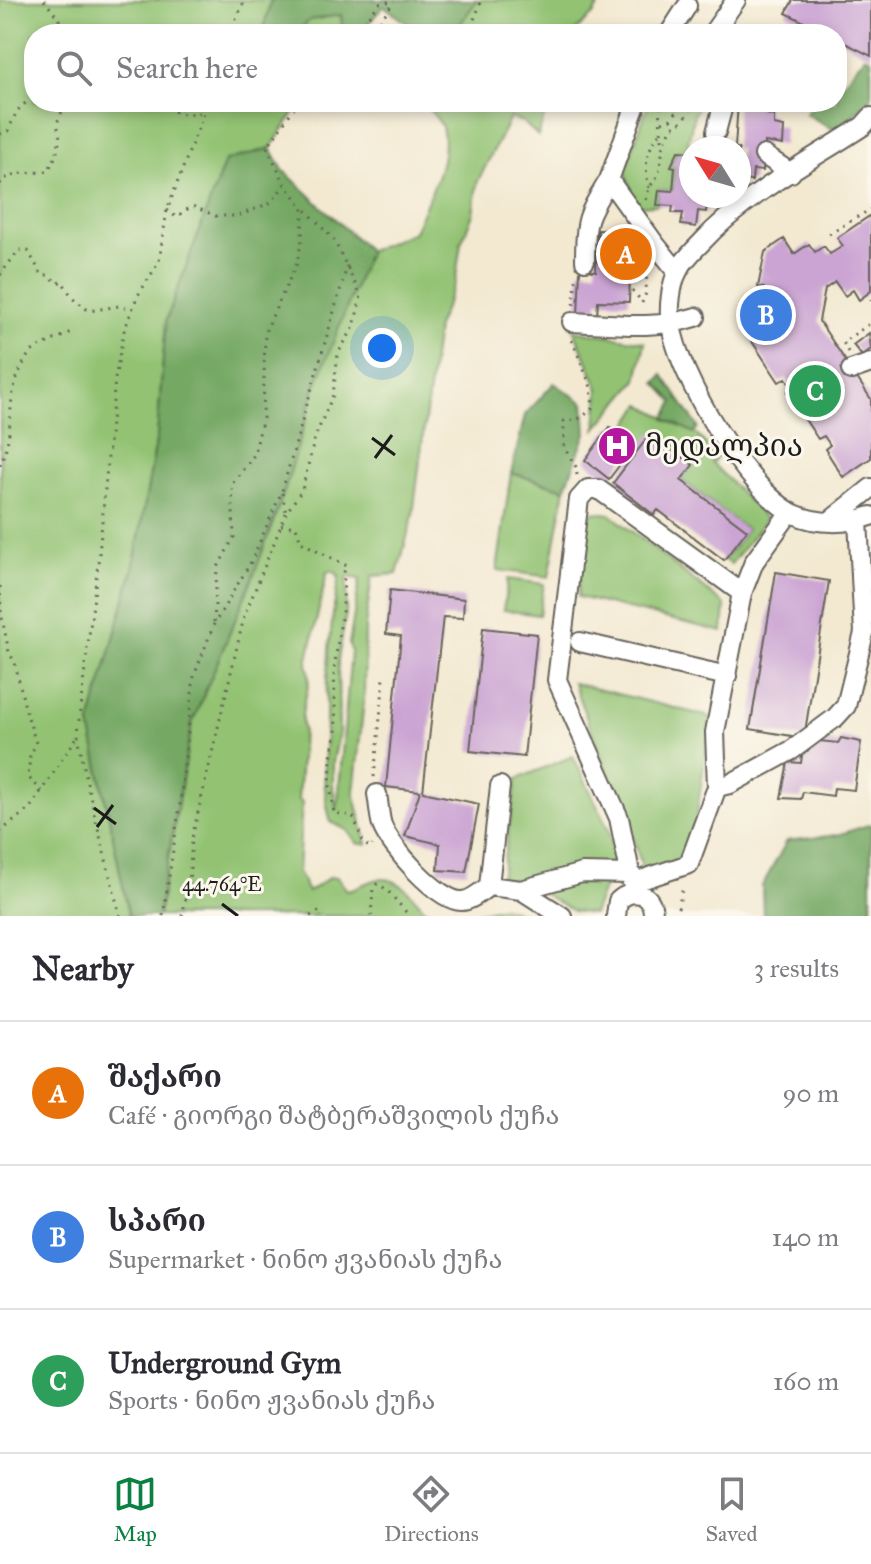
<!DOCTYPE html>
<html lang="en">
<head>
<meta charset="utf-8">
<style>
	body { margin:0; font-family:"IM FELL Great Primer","Noto Serif Georgian",serif; background:#f2f2f3; color:#2b2b33 }
	.compass { position:absolute; left:679px; top:136px; width:72px; height:72px; border-radius:50%; background:#fff; box-shadow:0 4px 12px #0003; rotate:307deg }
	.you { position:absolute; left:382px; top:348px; width:28px; height:28px; margin:-20px; border:6px solid #fff; border-radius:50%; background:#1a73e8; box-shadow:0 0 0 12px #1a73e833 }
	.badge { display:grid; place-items:center; width:52px; height:52px; border-radius:50%; background:#0b8043; color:#fff; font-size:26px; font-weight:700 }
	.pin { position:absolute; translate:-50% -50%; border:4px solid #fff; box-shadow:0 2px 8px #0006 }
	.list { margin:0; padding:0; list-style:none }
	h2 { display:flex; justify-content:space-between; align-items:center; height:104px; margin:0; padding:0 32px; font-size:34px }
	h2 small { font-size:26px; font-weight:400; color:#7c7c81 }
	.list li { display:grid; grid-template-columns:52px 1fr auto; gap:24px; align-items:center; box-sizing:border-box; height:144px; padding:0 32px; border-top:2px solid #e1e1e2 }
	.list b { display:block; font-size:30px; white-space:nowrap }
	.list p { margin:0; font-size:26px; white-space:nowrap; color:#7c7c81 }
	.list em { font-size:26px; font-style:normal; color:#7c7c81 }
	.icon { flex:none; width:44px; height:44px; fill:none; stroke:currentColor; stroke-width:2; stroke-linecap:round; stroke-linejoin:round }
	.map { position:relative; flex:none; width:871px; height:916px; overflow:hidden }
	.search { position:absolute; background:#fff; box-shadow:0 4px 12px #0003; left:24px; right:24px; top:24px; height:88px; display:flex; align-items:center; gap:20px; box-sizing:border-box; padding:0 28px; border-radius:32px; color:#7c7c81; font-size:30px }
	.sheet { height:536px; background:#fff }
	nav { display:flex; justify-content:space-around; align-items:center; box-sizing:border-box; height:112px; border-top:2px solid #e1e1e2; background:#fff; font-size:22px; color:#7c7c81 }
	nav a { display:grid; justify-items:center; gap:4px }
	nav .on { color:#0b8043 }
	.map>svg:first-child { display:block }
	.green { fill:#92c272; stroke:#576f47; stroke-width:2; fill-rule:evenodd }
	.forest { fill:#75a864; stroke:#486240; stroke-width:2 }
	.building { fill:#cba4d3 }
	.lines { fill:none; stroke-linecap:round; stroke-linejoin:round }
	.minor-casing { stroke:#67645b; stroke-width:22 }
	.path { stroke:#67645b; stroke-width:3; stroke-dasharray:2 6; stroke-linecap:butt }
	.minor { stroke:#fff; stroke-width:18 }
	.ticks { fill:none; stroke:#1c1c1c; stroke-width:3 }
	.labels { text-anchor:middle; dominant-baseline:central; stroke-width:6; stroke-linejoin:round; paint-order:stroke }
	.poi-label { font-size:30px; fill:#1c1c1c; stroke:#fbf7ec; text-anchor:start }
	.ticks-label { font-size:20px; text-anchor:middle; fill:#1c1c1c; stroke:#fbf7ec; stroke-width:6; stroke-linejoin:round; paint-order:stroke }
</style>
</head>
<body>
<div class="map">
<svg width="871" height="916" viewBox="0 0 871 916">
	<rect width="100%" height="100%" fill="#fbf7ec"/>
	<filter id="ink" filterUnits="userSpaceOnUse"><feTurbulence type="fractalNoise" baseFrequency=".0125" numOctaves="2"/><feDisplacementMap in="SourceGraphic" scale="16" xChannelSelector="R" yChannelSelector="G"/><feConvolveMatrix kernelMatrix="1 2 1 2 8 2 1 2 1" color-interpolation-filters="sRGB"/></filter>
	<filter id="wash" filterUnits="userSpaceOnUse"><feTurbulence type="fractalNoise" baseFrequency=".006" numOctaves="4" result="noise"/><feDisplacementMap in="SourceGraphic" scale="32" xChannelSelector="R" yChannelSelector="G"/><feGaussianBlur stdDeviation="1.8" result="paint"/><feColorMatrix in="noise" values="0 0 0 0 0 0 0 0 0 0 0 0 0 0 0 0 0 1.4 0 .05"/><feComposite in="paint" operator="in"/></filter>
	<g filter="url(#wash)">
		<rect width="100%" height="100%" fill="#f3e9d1"/>
		<!-- green -->
		<path class="green" d="M0,0H271L262,34H34V102H301L271,148L225,161L166,321L157,436L133,570L90,724L129,916H0Z
			M477,0H602L593,15L572,34H453Z
			M341,15L343,34H295L310,20Z
			M422,102H549L538,136L523,122L510,118L477,183L473,214L461,243L455,283L437,327L413,515L397,574L372,576L365,626L364,701L354,792L367,844H358L347,830L331,822C320,787 326,753 326,717C326,668 330,625 339,576L333,571L327,572L307,664C315,685 297,708 303,730L298,799L302,802L298,872L308,892L330,877H337L347,890C360,888 370,878 383,879C405,879 417,904 432,916H158L192,723L253,577L285,489L316,385L369,251L414,232C426,201 451,161 442,127C439,119 428,109 422,102ZM347,577L360,579L349,644L351,651L337,811L333,789V762L339,734L338,660L346,614Z
			M649,102H700L694,115L686,152L678,151L671,166L675,167L673,191L659,190L657,205L636,206L625,171Z
			M574,330L645,342L637,380L596,429L599,389Z
			M641,404L696,434L718,456L712,463L766,519L731,564L724,560L747,530L681,480L692,465L639,449L621,436Z
			M511,473L565,489L549,577L497,570Z
			M594,512L610,514L725,605L723,632L578,597L585,521Z
			M508,579L544,584L539,615L503,610Z
			M573,683L711,717L695,826L685,850L664,877L644,874L635,843Z
			M573,756L608,828L615,859L593,914L573,911L525,883L501,877L517,779Z
			M503,907L532,916H464Z"/>
		<!-- forest -->
		<path class="forest" d="M271,0H477L453,34H421L384,6L359,34H343L341,15L310,20L295,34H262Z
			M865,56L871,59V98L836,131L806,114L813,102H837V91Z
			M271,148L283,170L369,251L316,385L285,489L253,577L192,723L158,916H129L90,724L133,570L157,436L166,321L225,161Z
			M663,375L698,427L694,433L665,419L674,402L656,383Z
			M554,383L584,403L586,433L565,489L511,473L525,415Z
			M871,824V916H763L762,886L787,841L837,835Z"/>
		<g id="blocks">
			<!-- building -->
			<path class="building" d="M793,0H871V56L837,39V34H828L786,13Z
				M738,102H767V114L774,116V125L784,127L783,145L765,142L763,171L753,170L752,181L739,180V148H735Z
				M678,151L691,152V196H722V201L707,200L706,212L698,211L696,227L681,225L683,213H672L673,206L657,205L659,190L673,191L675,167L671,166Z
				M871,215V291L859,300L853,290L845,296L835,282L825,289L819,321L871,399V458L843,477L825,449L830,445L824,436L818,439L787,392L792,388L786,378L779,382L749,337L755,304L761,305L764,288L758,287L765,252L784,239L794,254L809,244L815,252L824,246L830,254L843,246L837,238Z
				M598,230L632,232L631,248H637L636,275H630L629,302L598,301L597,316L578,315L580,270L596,271Z
				M869,333L871,349L862,356L853,345Z
				M610,427L634,446L609,479L585,460Z
				M651,433L693,465L681,480L747,530L724,560L658,510L654,515L613,483Z
				M776,572L829,581L804,738L750,729Z
				M390,590L464,599L463,618L443,617L423,792L479,804L466,872L438,870L440,844L405,836L420,791L386,787L401,636L386,634Z
				M483,628L537,634L524,757L470,751Z
				M841,738L861,742L854,790L834,788L833,796L803,792L801,799L781,798L788,762L801,763L803,747L810,740L838,743Z"/>
		</g>
	</g>
	<g filter="url(#ink)">
		<use href="#blocks" fill-opacity="0" stroke="#67645b" stroke-width="2"/>
		<g class="lines">
			<defs>
				<path id="minor" d="M669,34L687,6
					M712,34L736,0
					M637,102L609,180L655,244L677,271
					M871,117L863,126C808,162 746,194 701,243C693,251 683,261 678,271C671,284 668,309 671,324C678,376 747,491 794,514C818,525 847,524 871,516
					M716,132L724,102
					M764,155L791,173
					M585,261C585,218 587,216 609,180
					M572,322C615,324 655,330 696,317
					M851,370L871,363
					M830,521L871,488
					M580,642L727,676
					M717,787L730,784L792,750L835,718L846,706L864,633L858,520
					M377,794C379,804 379,815 382,825C389,845 438,902 462,901C471,901 482,891 489,886L500,786
					M632,883L689,864L717,787L715,732L742,593
					M489,886L521,890L562,916
					M521,890L582,873L631,874
					M634,892L619,818L557,680L579,499L588,489H598L742,593L754,562L790,512
					M616,916L618,901C634,886 654,894 653,916"/>
			</defs>
			<!-- minor casing -->
			<use href="#minor" class="minor-casing"/>
			<!-- path -->
			<path class="path" d="M44,0L59,19L60,34
				M77,34L103,25L101,34
				M229,34L245,0
				M353,34L380,3L394,1
				M371,34L394,1
				M468,34L482,0
				M161,102C176,116 185,115 204,112
				M436,104L437,102
				M662,122L671,119L684,102
				M0,134L8,131L17,111L34,95
				M663,148L659,110L663,102
				M0,184C9,170 33,174 48,171L56,156L60,138L57,123L66,102
				M649,188C644,167 645,151 660,134
				M646,200L649,188L659,174L663,148L671,128L684,120L694,102
				M167,210L176,217L192,206L216,216H238L272,202L285,184
				M829,234L871,209
				M636,268H648
				M633,274V291L642,302
				M0,275L19,250L28,251L42,275H48L58,283L62,281L72,297L89,311L119,306L130,309
				M871,299V303
				M642,303L646,293L647,266
				M574,305L576,277
				M572,340L591,387L593,408C583,417 576,422 564,421V447L576,467L577,475
				M848,352L843,342L871,323
				M0,465C19,423 0,399 29,354C43,342 58,341 73,330
				M282,493L286,513
				M281,525L296,527L301,542L347,566L344,572L343,605L334,670L336,732L331,757L330,787L334,813L353,816L364,844L371,848L372,845
				M0,586L1,613L9,652L15,663L25,708L36,743L30,756L28,777L42,791
				M214,622L217,569L234,537L232,484L254,455L263,418L265,332L297,263L302,240L303,207L285,184L267,147L298,102
				M374,777L384,678
				M0,832L30,808L77,737
				M120,916L88,788L78,735L80,709L99,555L115,379L124,331L137,297L159,262L167,210L208,102
				M163,916L180,804L194,676L214,624L251,562L282,491L348,263
				M182,916L189,884L192,838L244,617L286,513L302,490L315,437L333,395L338,353L354,327L361,296L334,240L303,207
				M310,916L320,911L321,916
				M371,916L373,889L377,884C389,888 399,906 410,916
				M676,916L683,887"/>
			<!-- minor -->
			<use href="#minor" class="minor"/>
		</g>
	</g>
	<!-- ticks -->
	<path class="ticks" d="M372,438L395,455M375,458L392,435M94,808L116,824M97,827L113,805M222,904L238,916"/>
	<!-- icons -->
	<defs>
		<symbol id="hospital-disc" viewBox="-11 -11 22 22"><circle r="9.5" fill="#b5179e" stroke="#fbf7ec"/><path d="M-5-5h3v3.5h4V-5h3V5h-3V1.5h-4V5h-3Z" fill="#fff"/></symbol>
	</defs>
	<g fill-rule="evenodd">
		<use href="#hospital-disc" x="595" y="424" width="44" height="44"/>
	</g>
	<g class="labels">
		<!-- poi labels -->
		<g class="poi-label">
			<text x="645" y="446">მედალპია</text>
		</g>
	</g>
	<g class="ticks-label">
		<text x="222" y="891">44.764°E</text>
	</g>
</svg>
<svg class="compass" viewBox="-18 -18 36 36"><path d="M0-13l5 13h-10z" fill="#e53935"/><path d="M0 13l5-13h-10z" fill="#7c7c81"/></svg>
<div class="you"></div>
<div class="pin badge" style="left:626px;top:254px;background:#e8710a">A</div>
<div class="pin badge" style="left:766px;top:315px;background:#3f7fe0">B</div>
<div class="pin badge" style="left:815px;top:391px;background:#2e9e5b">C</div>
<div class="search"><svg class="icon" aria-label="search" viewBox="0 0 24 24"><circle cx="10" cy="10" r="6"/><path d="M15 15l6 6"/></svg>Search here</div>
</div>
<section class="sheet">
<h2>Nearby<small>3 results</small></h2>
<ul class="list">
<li><span class="badge" style="background:#e8710a">A</span><div><b>შაქარი</b><p>Café · გიორგი შატბერაშვილის ქუჩა</p></div><em>90 m</em></li>
<li><span class="badge" style="background:#3f7fe0">B</span><div><b>სპარი</b><p>Supermarket · ნინო ჟვანიას ქუჩა</p></div><em>140 m</em></li>
<li><span class="badge" style="background:#2e9e5b">C</span><div><b>Underground Gym</b><p>Sports · ნინო ჟვანიას ქუჩა</p></div><em>160 m</em></li>
</ul>
</section>
<nav>
<a class="on"><svg class="icon" aria-label="map" viewBox="0 0 24 24"><path d="M3 6l6-2 6 2 6-2v14l-6 2-6-2-6 2zM9 4v14M15 6v14"/></svg>Map</a>
<a><svg class="icon" aria-label="directions" viewBox="0 0 24 24"><path d="M12 3l9 9-9 9-9-9zM9 14v-3h6M13 9l2 2-2 2"/></svg>Directions</a>
<a><svg class="icon" aria-label="saved" viewBox="0 0 24 24"><path d="M7 4h10v16l-5-4-5 4z"/></svg>Saved</a>
</nav>
</body>
</html>
